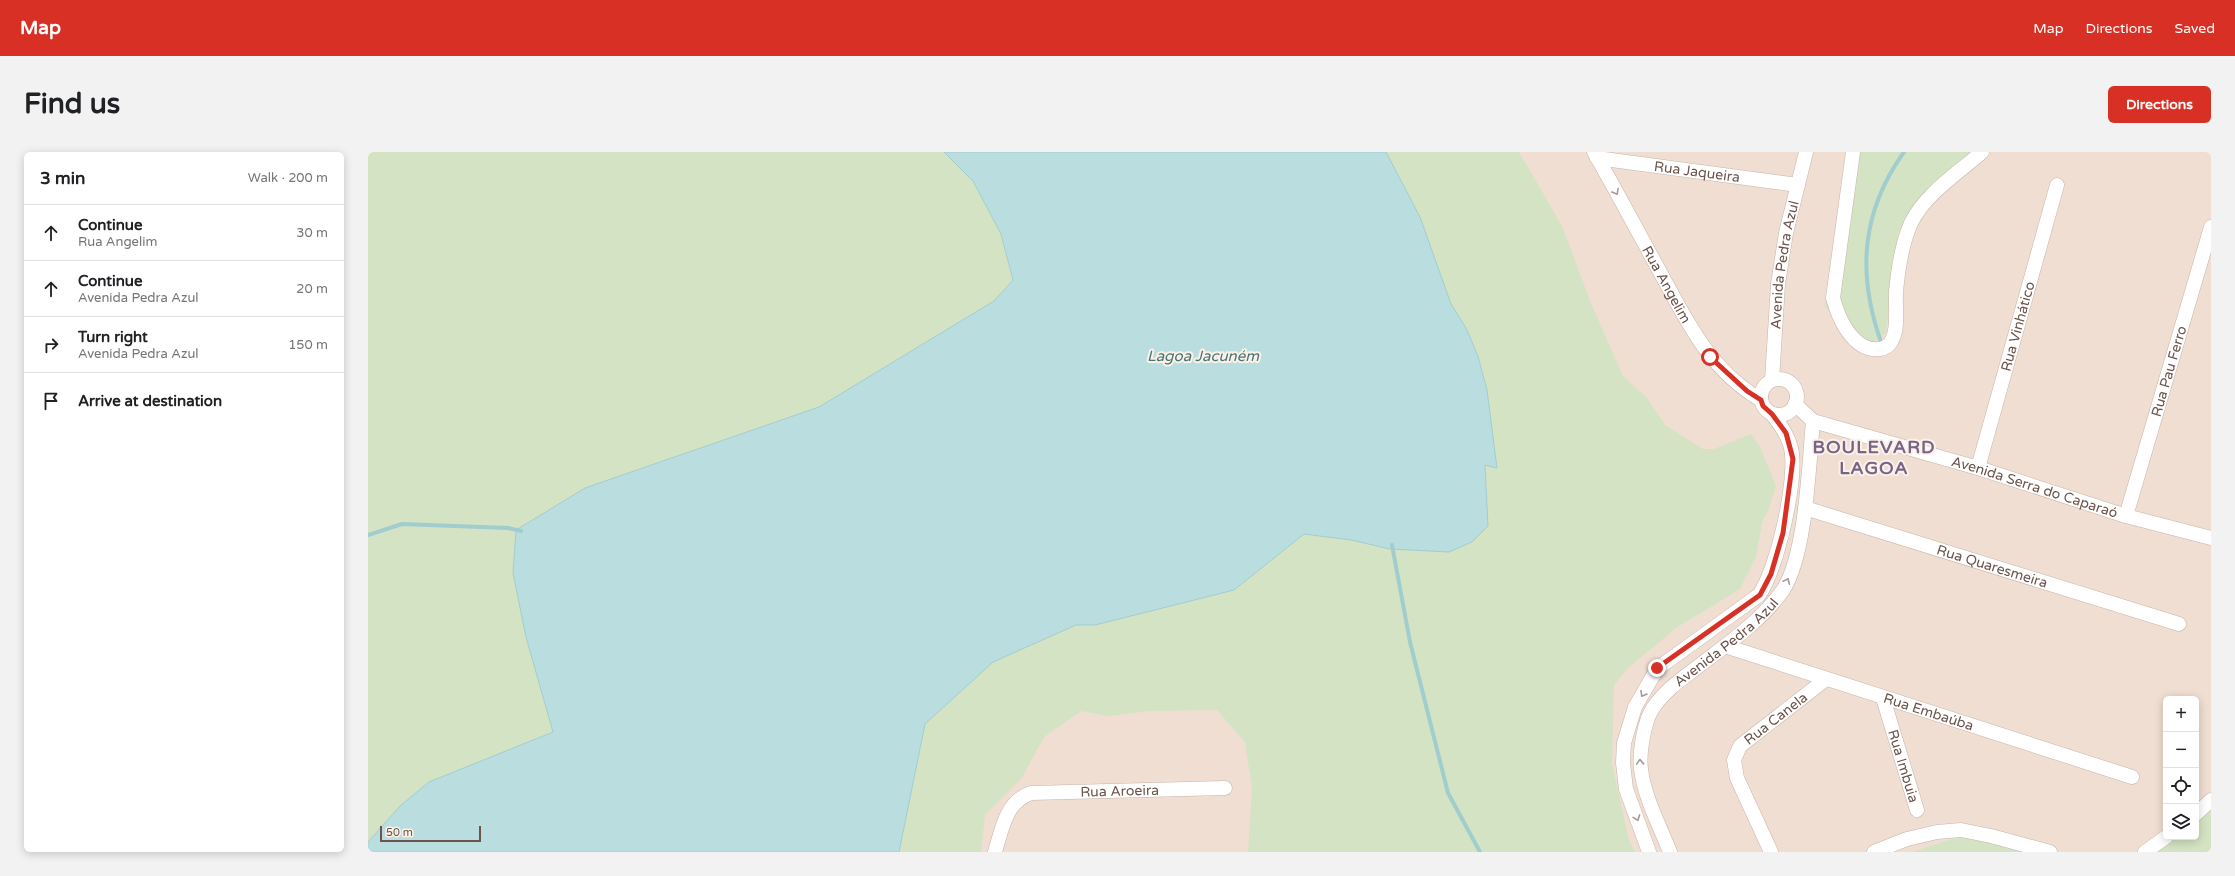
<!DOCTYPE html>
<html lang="en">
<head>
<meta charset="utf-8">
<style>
	body { margin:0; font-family:"Varela Round",sans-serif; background:#f2f2f2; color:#202124 }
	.controls { position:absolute; right:12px; bottom:12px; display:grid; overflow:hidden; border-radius:6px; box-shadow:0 2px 10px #0003 }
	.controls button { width:36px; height:36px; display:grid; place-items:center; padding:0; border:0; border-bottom:1px solid #e0e0e0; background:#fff; color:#202124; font:20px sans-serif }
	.scale { position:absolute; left:12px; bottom:10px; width:101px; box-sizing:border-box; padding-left:4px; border:2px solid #6c544c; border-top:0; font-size:11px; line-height:14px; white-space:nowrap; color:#6c544c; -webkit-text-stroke:3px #fcf1e7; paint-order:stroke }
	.stop { position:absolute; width:12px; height:12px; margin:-9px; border:3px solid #d93025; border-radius:50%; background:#fff }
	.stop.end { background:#d93025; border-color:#fff; box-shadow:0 1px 4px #0008 }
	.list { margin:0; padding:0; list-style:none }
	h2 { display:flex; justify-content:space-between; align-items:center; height:52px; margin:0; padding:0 16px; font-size:17px }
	h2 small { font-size:13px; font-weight:400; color:#757577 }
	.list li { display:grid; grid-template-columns:26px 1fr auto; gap:12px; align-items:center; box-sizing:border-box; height:56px; padding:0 16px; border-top:1px solid #e0e0e0 }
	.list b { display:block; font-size:15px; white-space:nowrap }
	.list p { margin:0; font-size:13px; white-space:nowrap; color:#757577 }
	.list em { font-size:13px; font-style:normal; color:#757577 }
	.icon { flex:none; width:22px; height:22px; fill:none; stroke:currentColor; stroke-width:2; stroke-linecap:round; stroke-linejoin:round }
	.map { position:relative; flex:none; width:1843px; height:700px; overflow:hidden; border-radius:6px }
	header { display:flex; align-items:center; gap:24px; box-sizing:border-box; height:56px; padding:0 20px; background:#d93025; color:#fff }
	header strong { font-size:19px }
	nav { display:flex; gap:22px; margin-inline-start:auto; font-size:14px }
	.intro { display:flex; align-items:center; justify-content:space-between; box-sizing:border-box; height:96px; padding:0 24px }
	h1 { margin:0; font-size:28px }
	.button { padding:10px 18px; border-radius:6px; background:#d93025; color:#fff; font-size:14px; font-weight:700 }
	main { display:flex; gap:24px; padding:0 24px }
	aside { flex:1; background:#fff; border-radius:6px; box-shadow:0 2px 10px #0003 }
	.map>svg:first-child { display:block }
	.residential { fill:#efded1; fill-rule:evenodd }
	.green { fill:#d4e3c3 }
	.water { fill:#badedf; stroke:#a1cdcf }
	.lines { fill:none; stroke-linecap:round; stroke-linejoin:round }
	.stream { stroke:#a1cdcf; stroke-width:4 }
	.minor-casing { stroke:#c7b4ab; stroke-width:15 }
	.minor { stroke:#fff; stroke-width:14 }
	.oneway { stroke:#a79894 }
	.route { stroke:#d93025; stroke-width:5 }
	.labels { text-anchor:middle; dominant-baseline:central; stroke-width:4; stroke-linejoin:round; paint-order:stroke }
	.street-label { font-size:14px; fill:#6c544c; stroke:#fcf1e7 }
	.water-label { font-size:15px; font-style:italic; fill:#467477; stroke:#fcf1e7 }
	.district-label { font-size:18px; font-weight:bold; letter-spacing:1px; fill:#786489; stroke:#fcf1e7 }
</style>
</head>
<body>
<header>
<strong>Map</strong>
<nav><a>Map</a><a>Directions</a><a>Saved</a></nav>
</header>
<div class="intro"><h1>Find us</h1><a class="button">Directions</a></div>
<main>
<aside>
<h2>3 min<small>Walk · 200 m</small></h2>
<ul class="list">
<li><svg class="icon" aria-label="ahead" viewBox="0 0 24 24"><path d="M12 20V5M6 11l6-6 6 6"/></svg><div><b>Continue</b><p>Rua Angelim</p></div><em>30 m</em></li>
<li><svg class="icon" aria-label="ahead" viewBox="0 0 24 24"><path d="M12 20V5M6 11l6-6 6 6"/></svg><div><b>Continue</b><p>Avenida Pedra Azul</p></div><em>20 m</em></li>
<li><svg class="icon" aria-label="right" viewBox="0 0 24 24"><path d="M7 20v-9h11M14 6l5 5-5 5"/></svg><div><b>Turn right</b><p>Avenida Pedra Azul</p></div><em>150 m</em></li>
<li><svg class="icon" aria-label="arrive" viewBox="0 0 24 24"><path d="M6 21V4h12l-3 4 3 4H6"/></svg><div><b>Arrive at destination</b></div></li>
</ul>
</aside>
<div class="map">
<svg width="1843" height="700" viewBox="0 0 1843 700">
	<rect width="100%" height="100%" fill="#f8ede2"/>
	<!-- residential -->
	<path class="residential" d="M833,0H1843V700H323ZM1798,547H1828V685H1798Z"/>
	<!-- green -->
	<path class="green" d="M0,0H576L605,29L633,82L645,128L626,149L451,255L217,336L148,378L145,421L158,485L185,580L61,630L32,654L0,690Z
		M1018,0H1151L1194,74L1222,149L1255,224L1278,245L1297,273L1335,297H1346L1383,282L1392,295L1408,334L1398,364L1395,366L1388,405L1372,437L1308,476L1259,517L1246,533L1244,612L1261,688L1267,700H880L884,635L877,590L849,558L782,559L740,564L713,559L676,585L653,627L617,663L613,700H531L557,572L625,510L708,473H727L866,438L936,382L983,388L1022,397L1081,400L1119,338L1117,312L1129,316L1119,238L1111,204L1098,176L1083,152L1052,65Z
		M1483,0H1611L1590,27L1530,80L1518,180L1502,194L1482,183L1457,154Z
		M1843,654V700H1781L1804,685H1828V666Z
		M1587,686L1632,687L1656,700H1544Z"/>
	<!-- water -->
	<path class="water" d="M576,0H1018L1052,65L1083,152L1098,176L1110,204L1119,238L1129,316L1117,313L1120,374L1104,390L1081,400L1022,397L983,388L936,382L866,438L727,473H708L625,510L557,572L531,700H0V690L32,654L61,630L185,580L158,485L145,421L148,378L217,336L451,255L626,149L645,128L633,82L605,29Z"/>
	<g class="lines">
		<!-- stream -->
		<path class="stream" d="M1513,190C1489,122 1493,60 1536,0
			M0,383L34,372L140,376L153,379
			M1024,393L1042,490L1080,641L1112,700"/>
		<defs>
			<g id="minor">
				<path id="s1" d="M1226,0C1249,40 1270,80 1292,120C1320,171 1341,217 1393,248"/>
				<path d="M1485,0L1465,146C1470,164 1478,184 1495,194C1505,199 1519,199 1524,188C1531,175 1527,154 1528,140C1530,118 1534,91 1543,71C1557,42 1590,21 1614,0"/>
				<path id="s2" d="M1229,6L1430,33"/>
				<circle cx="1411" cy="245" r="18"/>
				<path id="s3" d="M1404,228L1410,132L1418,81L1438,0"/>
				<path id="s4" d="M1427,252L1445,269L1610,316L1758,364L1843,386"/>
				<path id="s5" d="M1610,316L1689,33"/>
				<path id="s6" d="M1437,356L1811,472"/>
				<path id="s7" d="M1758,364L1843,75"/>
				<path id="s8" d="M1357,494L1764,625"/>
				<path id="s9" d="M1515,546L1549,658"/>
				<path d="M1828,662L1843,648"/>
				<path id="s10" d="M627,700C634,677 638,649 663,641L857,636"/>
				<path d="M1281,700L1258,637L1255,611L1256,591L1267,555L1289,517L1391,443C1409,418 1430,326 1423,296C1420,283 1412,272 1404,262"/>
				<path id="s11" d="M1302,700C1292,674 1276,645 1273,617C1271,602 1276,569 1285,556C1297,538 1315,526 1332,513C1361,491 1394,468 1415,438C1438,403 1441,312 1445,269"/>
				<path id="s12" d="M1403,700L1369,626L1366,608L1372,594L1458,527"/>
				<path d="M1506,700L1539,687L1569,680L1593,678L1623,684L1682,700"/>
				<path d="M1777,700L1798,685"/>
			</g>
		</defs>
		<!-- minor casing -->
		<use href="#minor" class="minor-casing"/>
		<!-- minor -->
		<use href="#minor" class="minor"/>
	</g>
	<!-- one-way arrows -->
	<defs><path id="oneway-chevron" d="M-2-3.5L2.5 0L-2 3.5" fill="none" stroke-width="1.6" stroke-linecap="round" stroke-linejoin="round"/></defs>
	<g class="oneway">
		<use href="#oneway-chevron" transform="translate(1248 40) rotate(61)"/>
		<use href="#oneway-chevron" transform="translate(1419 429) rotate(-66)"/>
		<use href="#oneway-chevron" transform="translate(1275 542) rotate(120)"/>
		<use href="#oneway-chevron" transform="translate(1272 610) rotate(-92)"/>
		<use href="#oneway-chevron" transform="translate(1269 666) rotate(70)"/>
	</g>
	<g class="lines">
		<!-- route -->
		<path class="route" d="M1289,516L1392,443L1403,422L1415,381L1425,307L1418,281L1404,262L1395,254L1393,248L1379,239L1342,205"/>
	</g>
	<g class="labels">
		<!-- street labels -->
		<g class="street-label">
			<text stroke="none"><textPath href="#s2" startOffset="101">Rua Jaqueira</textPath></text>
			<text stroke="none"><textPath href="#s3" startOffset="116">Avenida Pedra Azul</textPath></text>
			<text stroke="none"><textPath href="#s1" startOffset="151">Rua Angelim</textPath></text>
			<text stroke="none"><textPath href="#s5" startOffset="147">Rua Vinhático</textPath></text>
			<text stroke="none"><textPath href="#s7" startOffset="151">Rua Pau Ferro</textPath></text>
			<text stroke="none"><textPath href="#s4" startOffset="256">Avenida Serra do Caparaó</textPath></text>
			<text stroke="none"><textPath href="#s6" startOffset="196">Rua Quaresmeira</textPath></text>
			<text stroke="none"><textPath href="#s11" startOffset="250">Avenida Pedra Azul</textPath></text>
			<text stroke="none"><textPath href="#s8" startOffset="214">Rua Embaúba</textPath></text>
			<text stroke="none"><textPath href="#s12" startOffset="160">Rua Canela</textPath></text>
			<text stroke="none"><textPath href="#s9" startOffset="71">Rua Imbuia</textPath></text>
			<text stroke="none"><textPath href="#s10" startOffset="161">Rua Aroeira</textPath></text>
		</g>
		<!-- water labels -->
		<g class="water-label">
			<text x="835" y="204">Lagoa Jacuném</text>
		</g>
		<!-- district labels -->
		<g class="district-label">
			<text x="1506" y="295">BOULEVARD<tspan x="1506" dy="21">LAGOA</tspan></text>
		</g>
	</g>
</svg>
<div class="controls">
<button>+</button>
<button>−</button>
<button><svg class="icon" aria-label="locate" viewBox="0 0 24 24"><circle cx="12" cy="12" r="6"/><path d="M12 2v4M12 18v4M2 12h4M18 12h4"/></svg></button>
<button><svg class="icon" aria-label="layers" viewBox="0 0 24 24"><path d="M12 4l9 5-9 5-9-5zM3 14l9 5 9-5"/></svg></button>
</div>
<div class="scale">50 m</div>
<div class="stop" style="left:1342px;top:205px"></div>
<div class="stop end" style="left:1289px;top:516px"></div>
</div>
</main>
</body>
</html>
